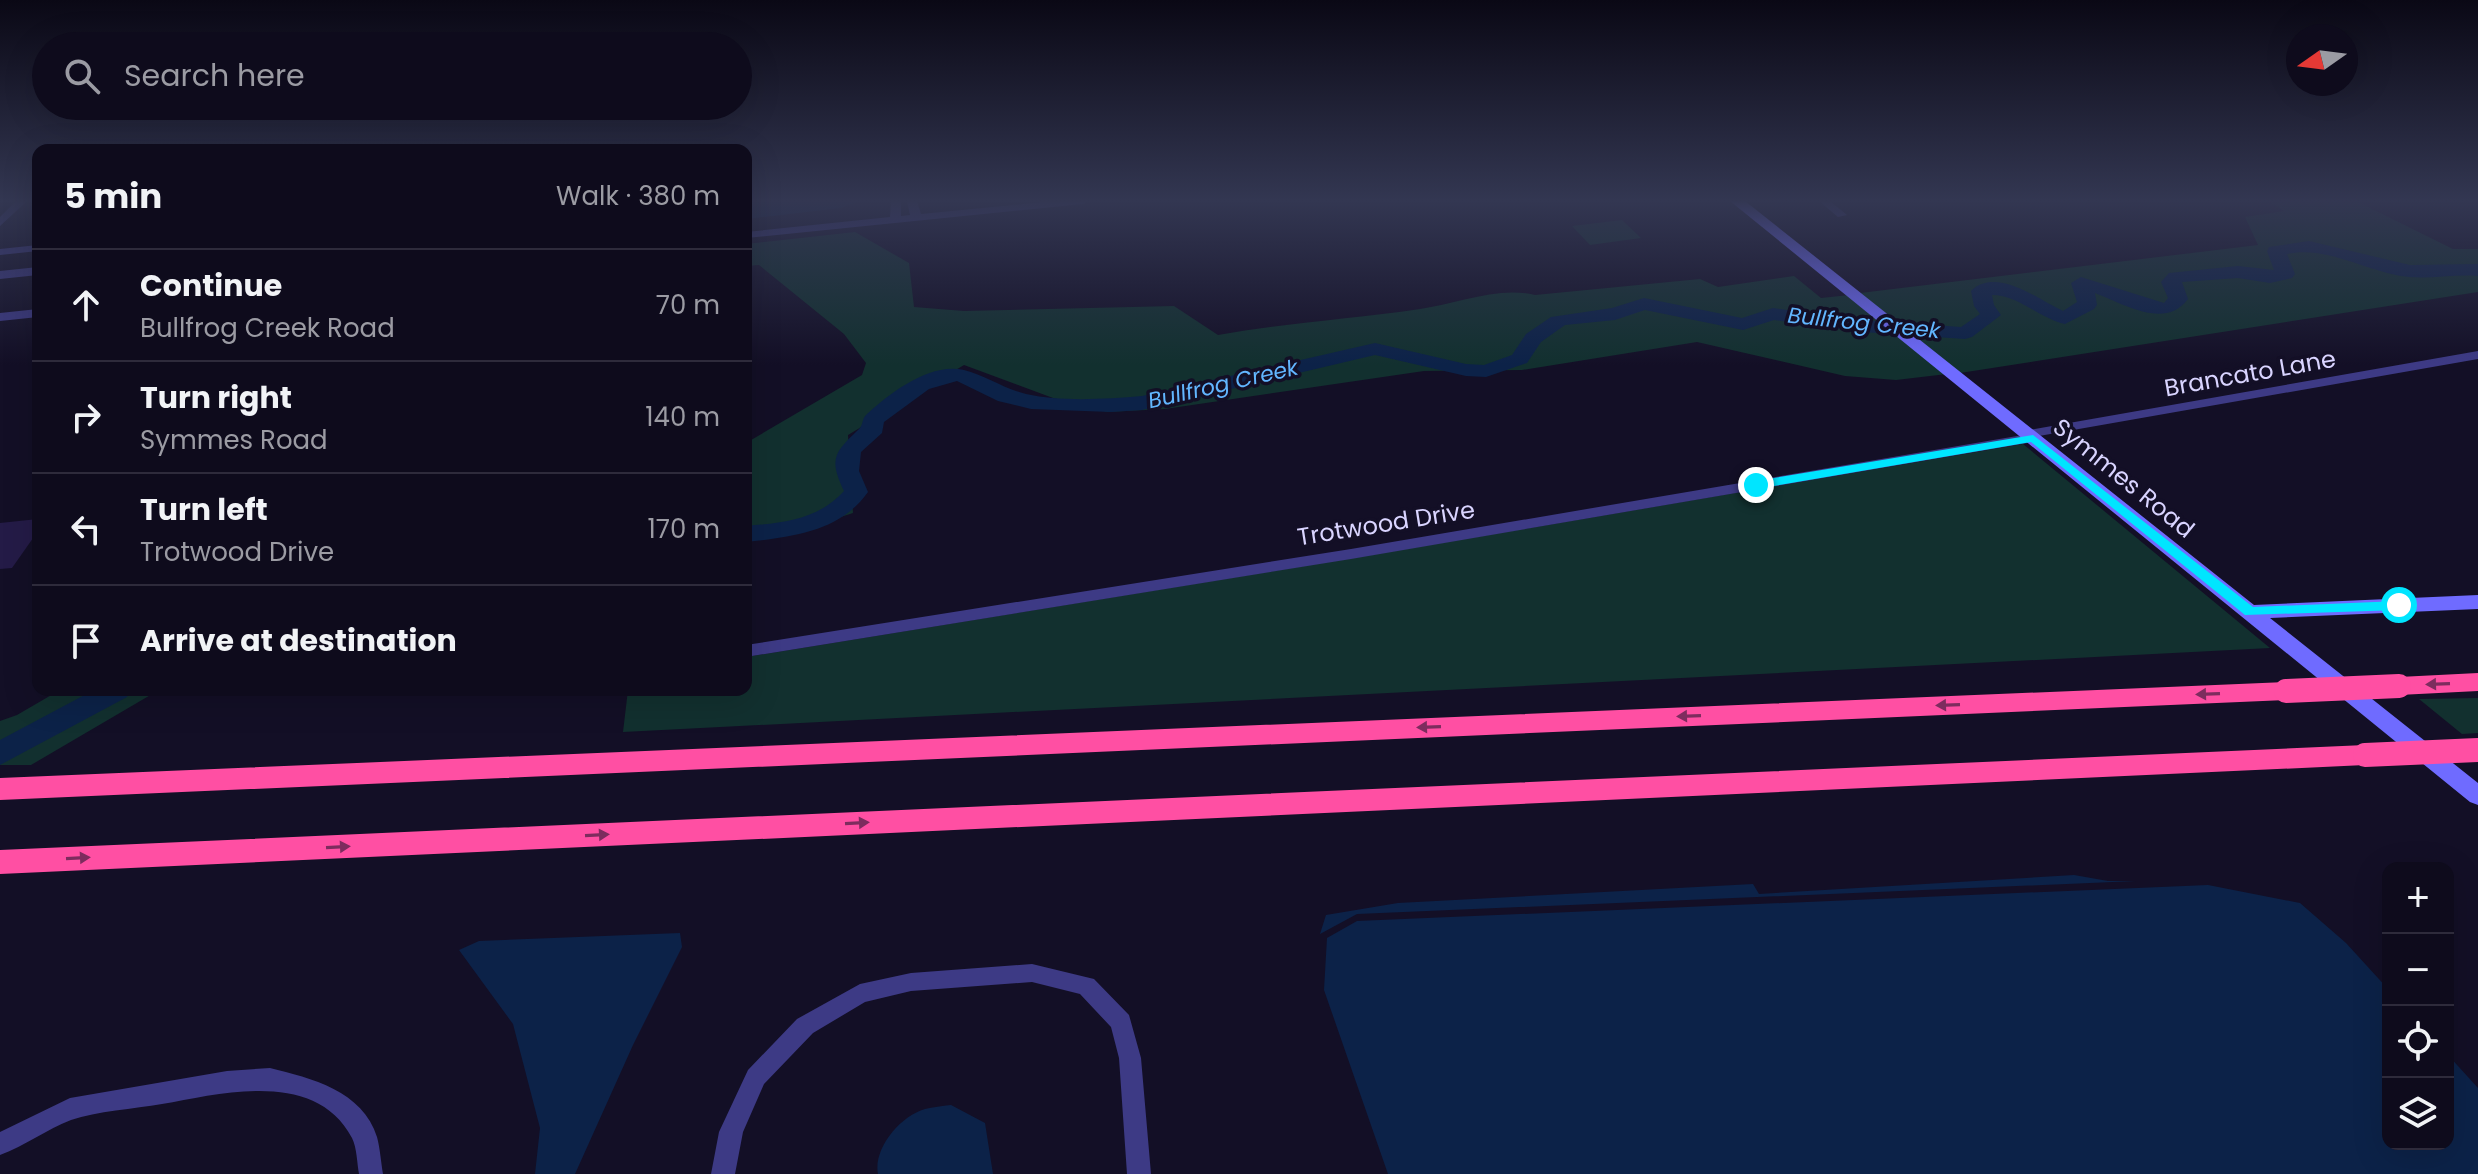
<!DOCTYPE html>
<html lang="en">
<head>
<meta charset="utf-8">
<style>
	body { margin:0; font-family:Poppins,sans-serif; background:#171425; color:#f1f3f6 }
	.controls { position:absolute; right:24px; bottom:24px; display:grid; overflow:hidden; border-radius:16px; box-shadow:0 8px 32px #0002 }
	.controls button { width:72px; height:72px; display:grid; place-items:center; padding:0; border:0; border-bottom:2px solid #2e2b3b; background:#0e0b1c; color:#f1f3f6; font:40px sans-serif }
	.compass { position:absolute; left:2286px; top:24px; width:72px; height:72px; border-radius:50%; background:#0e0b1c; box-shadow:0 8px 32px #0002; rotate:256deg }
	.stop { position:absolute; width:24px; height:24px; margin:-18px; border:6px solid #00e5ff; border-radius:50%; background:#fff }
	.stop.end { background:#00e5ff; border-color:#fff; box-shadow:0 2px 8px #0008 }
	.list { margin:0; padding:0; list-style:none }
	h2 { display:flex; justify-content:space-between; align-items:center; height:104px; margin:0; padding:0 32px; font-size:34px }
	h2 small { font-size:26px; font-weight:400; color:#9b9ba3 }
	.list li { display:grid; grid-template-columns:52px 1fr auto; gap:24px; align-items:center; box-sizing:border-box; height:112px; padding:0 32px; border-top:2px solid #2e2b3b }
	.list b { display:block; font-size:30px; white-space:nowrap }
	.list p { margin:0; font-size:26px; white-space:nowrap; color:#9b9ba3 }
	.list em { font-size:26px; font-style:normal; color:#9b9ba3 }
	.icon { flex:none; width:44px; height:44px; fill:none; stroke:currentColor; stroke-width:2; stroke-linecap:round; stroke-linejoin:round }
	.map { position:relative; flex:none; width:2478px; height:1174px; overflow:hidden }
	.search { position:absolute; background:#0e0b1c; box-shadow:0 8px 32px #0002; left:32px; top:32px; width:720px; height:88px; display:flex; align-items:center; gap:20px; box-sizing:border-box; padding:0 28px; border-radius:44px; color:#9b9ba3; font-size:30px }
	.panel { position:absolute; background:#0e0b1c; box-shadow:0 8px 32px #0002; left:32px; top:144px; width:720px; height:552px; border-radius:16px }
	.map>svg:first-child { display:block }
	.green { fill:#12302f }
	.water { fill:#0c2248 }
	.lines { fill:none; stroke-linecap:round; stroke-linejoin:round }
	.river { fill:#0c2248; fill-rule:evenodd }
	.building { fill:#241b47 }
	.street { fill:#3d3a85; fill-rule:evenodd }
	.secondary { fill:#6f6bff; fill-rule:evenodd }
	.highway { fill:#ff4fa3; fill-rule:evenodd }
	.highway-bridge { stroke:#ff4fa3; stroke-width:24 }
	.oneway { fill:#7d2c5e }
	.route { fill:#00e5ff }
	.labels { text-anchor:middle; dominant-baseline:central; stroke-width:7; stroke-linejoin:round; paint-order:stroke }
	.far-water-label { font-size:22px; font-style:italic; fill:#62b6ff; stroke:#130f26 }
	.street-label { font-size:24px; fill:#d9d4ff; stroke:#130f26 }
</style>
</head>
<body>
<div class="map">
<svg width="2478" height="1174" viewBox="0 0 2478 1174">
	<rect width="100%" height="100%" fill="#130f26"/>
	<!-- green -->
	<path class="green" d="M2268,201H2356L2453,249H2478V292L1960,373L1860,293L2258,245L2245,217L2284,211Z
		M1622,220L1641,238L1590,245L1572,226Z
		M855,232L909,263L914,307L964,311L1174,306L1218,335C1285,323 1352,319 1420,309C1456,304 1498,286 1535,295L1700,279L1718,287L1794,276L1821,298L1849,295L1947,374L1896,380L1845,376L1697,342L1522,370L1424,371L1165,409L1107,412L1053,398L964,365L848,435L853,513L816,525L746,538V443L862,375L866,363L844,334L759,265L746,266V244Z
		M2023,444L2270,648L623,732L628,690H746V657L1353,558Z
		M60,690H159L31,765H0V721L17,715Z
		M2478,698V733L2462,734L2419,699Z"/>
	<!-- water -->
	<path class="water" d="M746,201H860L841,208L746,219Z
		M2074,875L2108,881H2136L1357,914L1320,934L1326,915L1398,903L1753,884L1759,894Z
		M2208,885L2300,903L2346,943L2388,989V1144H2448V1055L2478,1088V1174H1388L1324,990L1327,938L1357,921Z
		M680,933L682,947L633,1045L575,1174H535L540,1128L513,1024L459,950L479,941Z
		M951,1105L985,1123L993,1174H878C873,1149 900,1116 925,1109C933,1107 942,1106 951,1105Z"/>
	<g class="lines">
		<!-- river -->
		<path class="river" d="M2309,241L2410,265L2478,264V276C2455,274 2432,279 2409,277C2368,273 2328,245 2287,254L2295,274L2292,278L2270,283L2238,278L2182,282L2188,299C2165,330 2124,304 2095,293L2097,305L2094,309L2065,324C2039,318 2018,295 1992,295L1994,305L2001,315L1972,337L1965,339L1862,332L1774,320L1743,330L1645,310L1615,320L1565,325L1541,342L1527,363L1486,377L1466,376L1375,355L1142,410L1111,412L1031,409L998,401L957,381L929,389L884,422L882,433L861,452L859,471L868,492C840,532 791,537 746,542V526C782,523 818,520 844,491C828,458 835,452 859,429C864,424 861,419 867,414C890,393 930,362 964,370C985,375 1004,389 1026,394C1062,402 1105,399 1142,396L1375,343L1466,364L1484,365L1512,355L1526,334L1551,317L1612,308L1644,298L1742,318L1773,308L1862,320L1961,327L1980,314L1974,306L1971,291C1996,266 2039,300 2063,311L2077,302L2071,283L2081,277L2164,303L2168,298L2161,282L2169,273L2238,266L2274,270L2267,251L2269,247Z
			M94,690H131L127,697L0,765V740Z"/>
	</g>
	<!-- building -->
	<path class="building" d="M38,519V531L12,568L0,569V523Z"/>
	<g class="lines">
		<!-- street -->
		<path class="street" d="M16,201H27L0,226V217Z
			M891,201H901V216L910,215L907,201H917L921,214L1053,201H1088L1083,204L746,238V232L890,217Z
			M1819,201H1830L1847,215L1838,217Z
			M38,245V251L0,255V249Z
			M38,267V275L0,279V271Z
			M38,309V317L0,321V313Z
			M2478,351V359L2039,436L2038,441L2033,442L1351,559L746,657V645L1351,549L2023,435L2024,431L2029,430Z
			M1032,964L1094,979L1129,1015L1141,1058L1151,1174H1127L1119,1058L1111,1027L1080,994L1032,982L911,991L865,1002L813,1033L764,1084L743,1132L735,1174H711L719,1132L748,1070L797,1019L860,984L911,973Z
			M270,1068C311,1078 363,1091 377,1137C380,1148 381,1162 383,1174H359C357,1163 357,1148 352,1138C316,1069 223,1093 162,1104C134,1109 97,1111 71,1120C47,1129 25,1146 0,1155V1132L70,1098L227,1071Z"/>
		<!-- secondary -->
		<path class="secondary" d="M1730,201H1745L2254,605L2478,595V609L2270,618L2478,783V805L2470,802Z"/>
		<!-- highway -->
		<path class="highway" d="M2478,673V691L2399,695L2390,693L2386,686L2390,679L2399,677Z
			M2286,682L2295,684L2299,691L2295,698L2286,700L0,800V778Z
			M2365,745L2375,748L2379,755L2375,762L2365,765L0,874V850Z"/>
		<!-- highway-bridge -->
		<path class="highway-bridge" d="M2286,691L2399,686
			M2365,755L2478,750"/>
	</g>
	<!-- one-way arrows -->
	<defs><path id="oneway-solid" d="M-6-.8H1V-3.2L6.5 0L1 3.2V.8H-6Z" transform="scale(2)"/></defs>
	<g class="oneway">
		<use href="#oneway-solid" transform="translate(2438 684) rotate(178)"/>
		<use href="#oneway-solid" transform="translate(2208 694) rotate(178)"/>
		<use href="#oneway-solid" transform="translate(1948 705) rotate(178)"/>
		<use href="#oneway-solid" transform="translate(1689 716) rotate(178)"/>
		<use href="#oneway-solid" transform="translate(1429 727) rotate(178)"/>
		<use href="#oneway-solid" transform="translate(857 823) rotate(-3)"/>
		<use href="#oneway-solid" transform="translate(597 835) rotate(-3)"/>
		<use href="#oneway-solid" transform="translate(338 847) rotate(-3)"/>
		<use href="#oneway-solid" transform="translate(78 858) rotate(-3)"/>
	</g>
	<!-- sky -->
	<linearGradient id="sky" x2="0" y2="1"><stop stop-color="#0a0815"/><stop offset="0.55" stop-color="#333752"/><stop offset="1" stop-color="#333752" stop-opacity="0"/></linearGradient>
	<rect width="2478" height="365" fill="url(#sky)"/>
	<!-- route -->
	<path class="route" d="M2033,435L2253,607L2399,601L2406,605L2399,610L2245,615L2031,442L1756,489L1750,485L1756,481Z"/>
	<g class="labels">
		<!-- far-water labels -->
		<g class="far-water-label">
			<text transform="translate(1864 323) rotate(6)">Bullfrog Creek</text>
			<text transform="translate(1223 384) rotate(-13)">Bullfrog Creek</text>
		</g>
		<!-- street labels -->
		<g class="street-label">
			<text transform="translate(2250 373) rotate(-10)">Brancato Lane</text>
			<text transform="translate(2124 478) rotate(39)">Symmes Road</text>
			<text transform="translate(1386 523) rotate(-9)">Trotwood Drive</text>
		</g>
	</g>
</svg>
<div class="controls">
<button>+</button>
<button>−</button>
<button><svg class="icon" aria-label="locate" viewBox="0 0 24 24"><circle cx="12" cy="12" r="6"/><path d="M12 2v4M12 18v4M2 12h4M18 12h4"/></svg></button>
<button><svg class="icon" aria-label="layers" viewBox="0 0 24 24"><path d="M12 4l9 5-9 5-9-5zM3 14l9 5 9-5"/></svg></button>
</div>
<svg class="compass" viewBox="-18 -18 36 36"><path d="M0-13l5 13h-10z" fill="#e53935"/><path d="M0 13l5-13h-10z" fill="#9b9ba3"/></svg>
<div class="stop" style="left:2399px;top:605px"></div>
<div class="stop end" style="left:1756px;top:485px"></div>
<div class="search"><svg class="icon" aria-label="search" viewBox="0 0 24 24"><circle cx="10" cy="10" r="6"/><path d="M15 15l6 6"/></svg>Search here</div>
<section class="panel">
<h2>5 min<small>Walk · 380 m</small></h2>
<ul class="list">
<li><svg class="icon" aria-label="ahead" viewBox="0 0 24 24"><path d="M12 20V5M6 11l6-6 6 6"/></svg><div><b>Continue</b><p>Bullfrog Creek Road</p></div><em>70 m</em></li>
<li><svg class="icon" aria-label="right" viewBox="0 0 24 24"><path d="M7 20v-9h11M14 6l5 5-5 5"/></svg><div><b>Turn right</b><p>Symmes Road</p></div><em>140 m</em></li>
<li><svg class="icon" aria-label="left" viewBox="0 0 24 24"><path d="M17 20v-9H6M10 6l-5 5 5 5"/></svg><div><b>Turn left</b><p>Trotwood Drive</p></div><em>170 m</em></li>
<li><svg class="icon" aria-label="arrive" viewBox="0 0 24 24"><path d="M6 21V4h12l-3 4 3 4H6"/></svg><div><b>Arrive at destination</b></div></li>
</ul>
</section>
</div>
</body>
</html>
